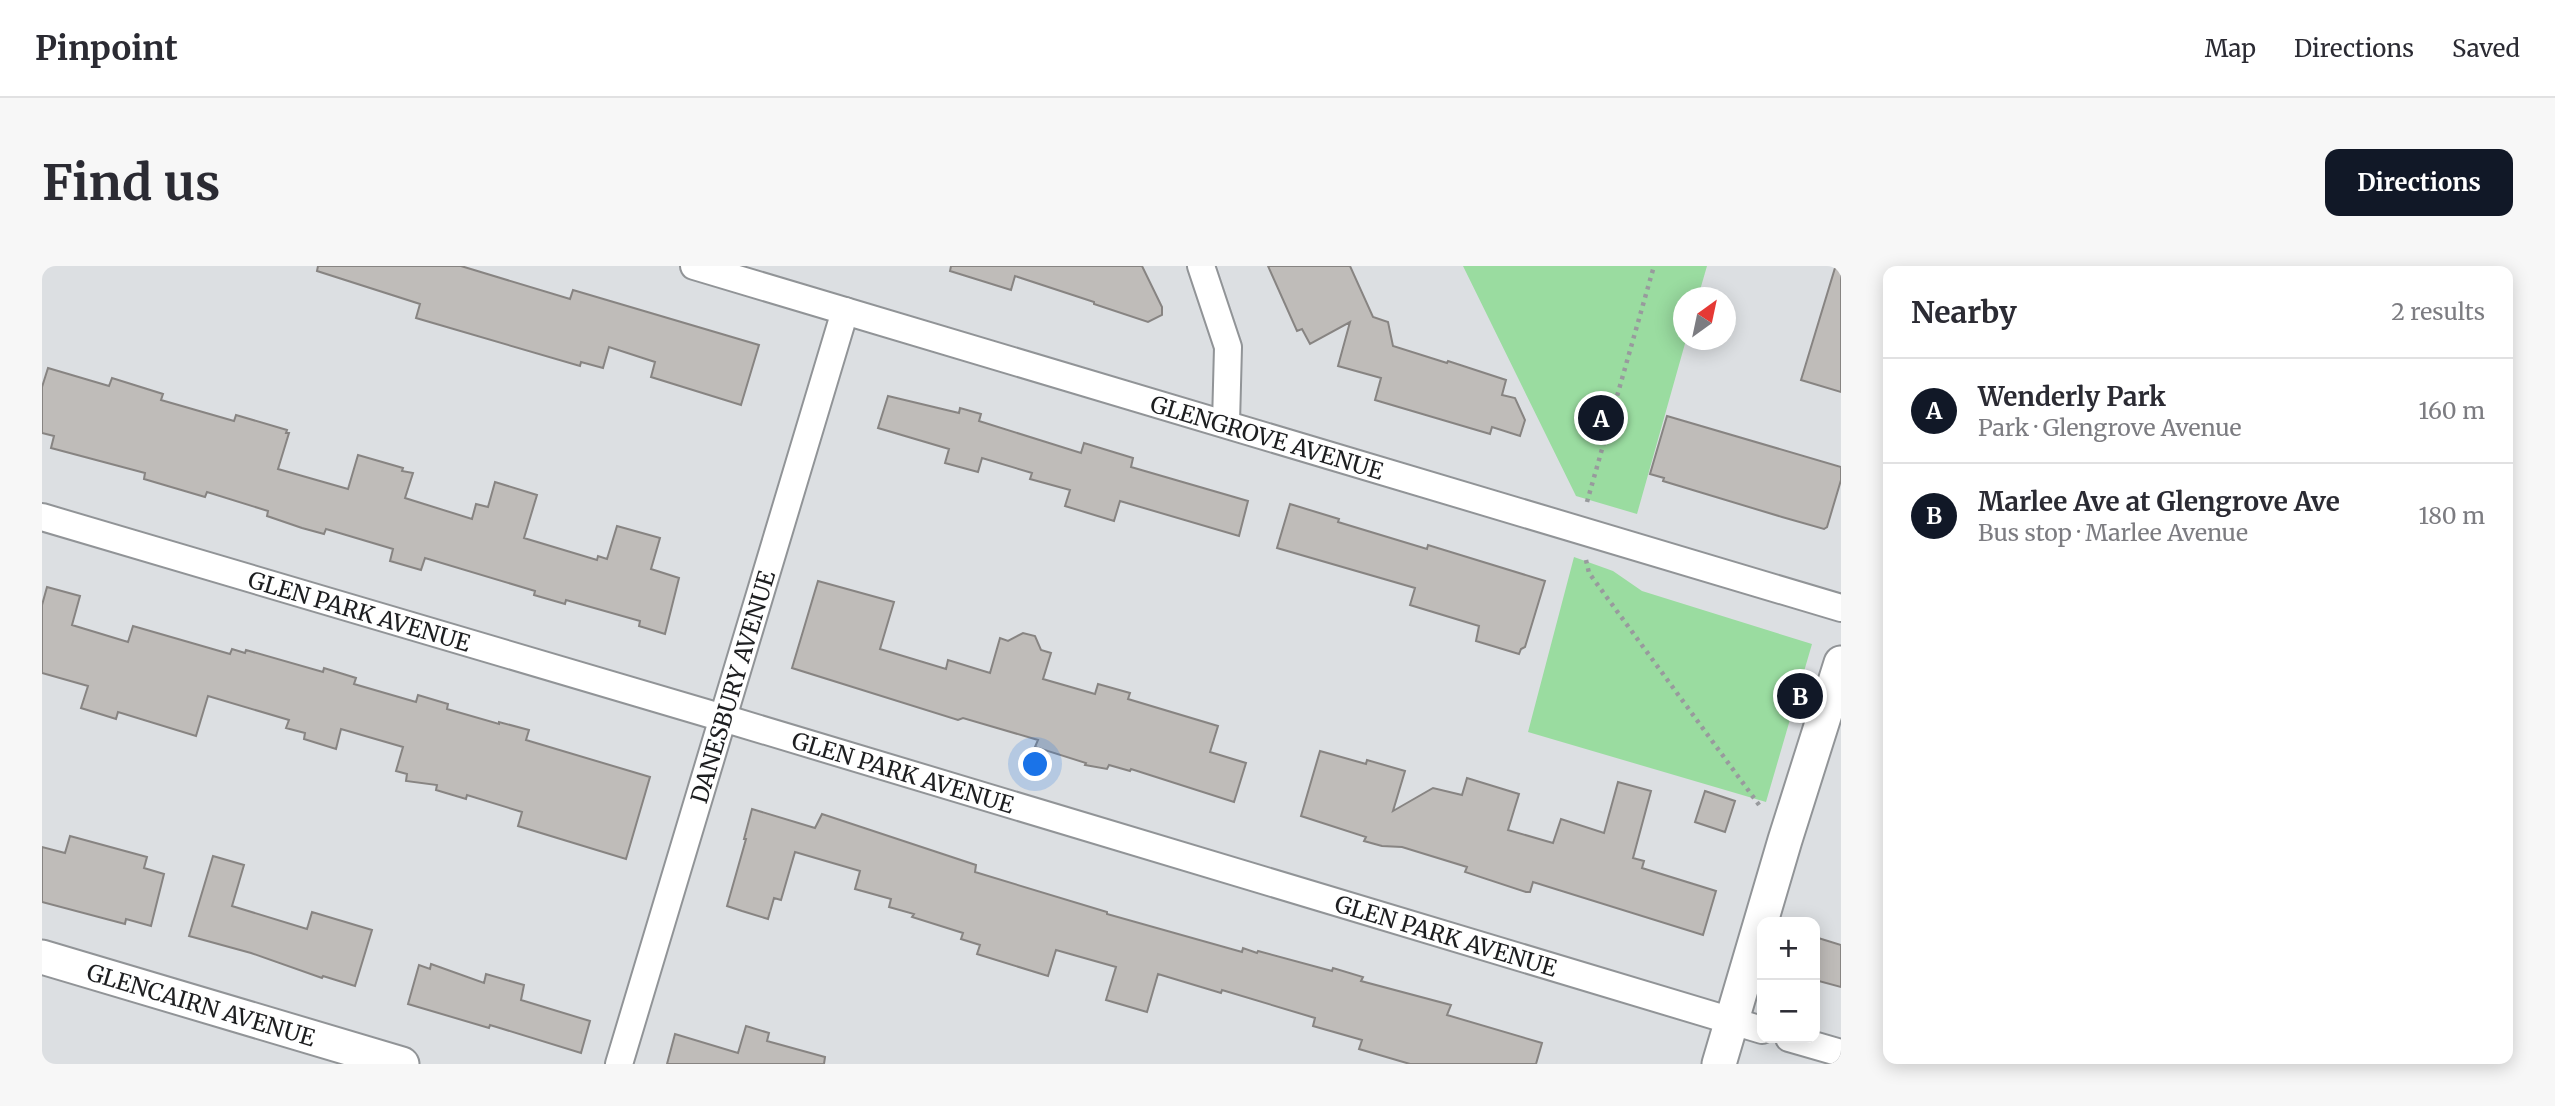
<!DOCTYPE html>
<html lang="en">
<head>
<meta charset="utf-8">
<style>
	body { margin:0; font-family:Merriweather,serif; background:#f7f7f7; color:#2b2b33 }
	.controls { position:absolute; right:21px; bottom:21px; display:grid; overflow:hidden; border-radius:14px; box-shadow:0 4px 18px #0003 }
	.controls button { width:63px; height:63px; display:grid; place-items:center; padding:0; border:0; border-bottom:2px solid #e1e1e2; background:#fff; color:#2b2b33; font:35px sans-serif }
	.compass { position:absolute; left:1631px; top:21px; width:63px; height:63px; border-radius:50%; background:#fff; box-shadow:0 4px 18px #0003; rotate:33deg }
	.you { position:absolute; left:994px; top:499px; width:24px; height:24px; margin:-18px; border:5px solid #fff; border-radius:50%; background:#1a73e8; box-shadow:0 0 0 10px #1a73e833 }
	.badge { display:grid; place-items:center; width:46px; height:46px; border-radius:50%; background:#111827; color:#fff; font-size:23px; font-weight:700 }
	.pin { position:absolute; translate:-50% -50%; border:4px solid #fff; box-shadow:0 2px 7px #0006 }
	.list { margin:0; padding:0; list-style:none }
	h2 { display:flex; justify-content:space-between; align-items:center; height:91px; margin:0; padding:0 28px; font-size:30px }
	h2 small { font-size:23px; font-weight:400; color:#7c7c81 }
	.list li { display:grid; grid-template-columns:46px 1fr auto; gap:21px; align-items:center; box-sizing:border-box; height:105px; padding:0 28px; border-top:2px solid #e1e1e2 }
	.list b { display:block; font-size:26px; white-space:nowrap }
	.list p { margin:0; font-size:23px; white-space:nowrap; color:#7c7c81 }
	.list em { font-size:23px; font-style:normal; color:#7c7c81 }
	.map { position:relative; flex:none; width:1799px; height:798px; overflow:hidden; border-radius:14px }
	header { display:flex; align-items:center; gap:42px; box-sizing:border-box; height:98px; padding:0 35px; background:#fff; border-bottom:2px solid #e1e1e2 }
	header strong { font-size:33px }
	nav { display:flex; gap:38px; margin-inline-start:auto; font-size:24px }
	.intro { display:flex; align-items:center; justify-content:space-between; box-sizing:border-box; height:168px; padding:0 42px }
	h1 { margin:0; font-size:49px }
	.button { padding:18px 32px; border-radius:14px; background:#111827; color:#fff; font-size:24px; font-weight:700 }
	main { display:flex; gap:42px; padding:0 42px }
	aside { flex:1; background:#fff; border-radius:14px; box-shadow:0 4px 18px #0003 }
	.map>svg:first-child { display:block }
	.green { fill:#9adca0 }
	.building { fill:#bfbcb9; stroke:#878482; stroke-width:2 }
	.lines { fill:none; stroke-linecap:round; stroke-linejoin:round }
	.minor-casing { stroke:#919497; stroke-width:30 }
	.tertiary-casing { stroke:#919497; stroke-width:37 }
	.path { stroke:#989a9d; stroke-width:4.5; stroke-dasharray:3.5 5; stroke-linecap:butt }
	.minor { stroke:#fff; stroke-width:26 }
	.tertiary { stroke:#fff; stroke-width:33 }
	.labels { text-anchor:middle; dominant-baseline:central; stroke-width:7; stroke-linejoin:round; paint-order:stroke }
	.street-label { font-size:23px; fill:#1d1e20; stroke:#e9ecef }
</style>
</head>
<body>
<header>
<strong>Pinpoint</strong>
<nav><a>Map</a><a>Directions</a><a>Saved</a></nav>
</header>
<div class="intro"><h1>Find us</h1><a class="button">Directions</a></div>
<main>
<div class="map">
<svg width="1799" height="798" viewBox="0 0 1799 798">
	<rect width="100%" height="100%" fill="#dcdfe2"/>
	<!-- green -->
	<path class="green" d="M1421,0H1665L1656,31L1642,32V74H1644L1595,248L1534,230Z
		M1532,291L1571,305L1600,325L1770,378L1724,536L1486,466Z"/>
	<!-- building -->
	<path class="building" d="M276,0H419L528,33L531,24L717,79L699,139L609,111L613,96L567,81L561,102L539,96L538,100L374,52L378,38L275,5Z
		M909,0H1100L1120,41V49L1106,56L1052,38V36L973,10L969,24L908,5Z
		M1226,0H1308L1331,51L1346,56L1351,80L1405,97L1406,95L1464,114L1460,129L1473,132L1483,154L1478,170L1450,161L1448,168L1333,134L1339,112L1296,100L1308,56L1268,78L1260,63L1255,65Z
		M1793,2L1799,3V126L1759,114Z
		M6,102L67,120L70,112L121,128L119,134L192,155L194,149L245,164L244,167H247L236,203L306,223L316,189L361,202L360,205L371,207L363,232L430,253L434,238L446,241L453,216L495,229L482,272L555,294L556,290L565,293L575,260L618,272L609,303L637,312L623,368L597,360L598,355L524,334L523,338L492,329L493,325L383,292L379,304L348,295L351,283L284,263L282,268L260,262L225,250L226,245L165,226L163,231L102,213L103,207L9,182L12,170L0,167V121Z
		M846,130L917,147L918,142L939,148L937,155L1039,187L1042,177L1091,192L1089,201L1206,235L1197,270L1078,235L1072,255L1023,240L1028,224L988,213L990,207L940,192L936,206L903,197L907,183L836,162Z
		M1625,150L1799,201V214L1785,261L1782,263L1740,251L1621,215L1622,212L1608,208Z
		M1248,238L1297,253L1296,256L1385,283L1386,279L1503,315L1483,381L1479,383L1477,388L1434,375L1437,360L1368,339L1373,322L1235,282Z
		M776,315L852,336L838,383L904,403L906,394L948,407L958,372L966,375L981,367L993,370L999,384L1009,387L1001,413L1053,428L1056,418L1088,427L1086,433L1176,460L1168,486L1204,497L1192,536L1089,503L1088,505L1067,499L1065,503L1043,499L1044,497L993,481L996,474L921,452L916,454L750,402Z
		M5,321L38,330L30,359L86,376L91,360L188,388L190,383L203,387L204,384L281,406L282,402L314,412L312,418L374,436L376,429L406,438L405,443L457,458V456L487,464L484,474L608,511L584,593L476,560L480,546L425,529L424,533L394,524L395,519L364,515L365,508L354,505L361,481L299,463L294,483L262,473L263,467L244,462L247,454L166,430L154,470L76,446L74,453L39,442L46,420L0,407V339Z
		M1278,485L1324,498L1325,494L1363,505L1351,545L1391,522L1420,529L1425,512L1477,528L1466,564L1511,577L1519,553L1562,567L1576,516L1609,525L1591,592L1602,595L1600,602L1674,625L1661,669L1491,616L1488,626H1484L1423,606L1425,601L1360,581L1340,580L1322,575L1324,571L1259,550Z
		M1663,525L1693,535L1683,566L1653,556Z
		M710,543L773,562L780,548L934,599L933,606L1065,646V648L1200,686L1201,682L1215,687L1216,685L1290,705L1291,702L1321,711L1319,715L1409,739L1405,749L1500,777L1494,798H1368L1317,783L1320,774L1271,760L1273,752L1180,724L1179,727L1116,708L1105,746L1064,734L1074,701L1014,684L1006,710L935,688L938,679L919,673L921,667L870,651L872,648L847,641L849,633L813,623L818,605L753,586L739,634L732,632L726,653L700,645L685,640L704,573H702Z
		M28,570L105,591L102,602L122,608L109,660L84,653L83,658L0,636V581L23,587Z
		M171,590L202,599L190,640L265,663L270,646L330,664L313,720L281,710L280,712L209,687L147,670Z
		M1773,671L1799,679V721L1773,714Z
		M389,698L442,717L444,708L482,719L479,734L548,755L539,787L448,759L447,762L366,738L377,699L388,703Z
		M704,760L727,767L725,775L783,791L782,798H625L633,768L696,787Z"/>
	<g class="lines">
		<defs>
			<g id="minor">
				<path id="s1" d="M652,0L1799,342"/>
				<path d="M1159,0L1186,81L1184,157"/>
				<path id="s2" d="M0,251L681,452L1720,764"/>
				<path d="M1747,772L1799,787"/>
				<path id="s3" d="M577,798L803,45"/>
			</g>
			<g id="tertiary">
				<path id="s4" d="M0,691L360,798"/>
				<path d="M1677,798L1743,574L1799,397"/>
			</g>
		</defs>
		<!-- minor casing -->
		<use href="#minor" class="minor-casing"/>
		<!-- tertiary casing -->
		<use href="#tertiary" class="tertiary-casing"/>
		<!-- path -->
		<path class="path" d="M1545,236L1612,0
			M1544,294L1547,307L1720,543"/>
		<!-- minor -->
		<use href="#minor" class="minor"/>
		<!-- tertiary -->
		<use href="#tertiary" class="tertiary"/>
	</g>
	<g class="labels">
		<!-- street labels -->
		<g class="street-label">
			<text stroke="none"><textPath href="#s1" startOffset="598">GLENGROVE AVENUE</textPath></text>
			<text stroke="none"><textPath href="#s2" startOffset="331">GLEN PARK AVENUE</textPath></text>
			<text stroke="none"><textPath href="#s3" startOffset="394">DANESBURY AVENUE</textPath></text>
			<text stroke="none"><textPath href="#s2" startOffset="898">GLEN PARK AVENUE</textPath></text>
			<text stroke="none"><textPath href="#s2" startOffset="1465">GLEN PARK AVENUE</textPath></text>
			<text stroke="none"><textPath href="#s4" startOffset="166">GLENCAIRN AVENUE</textPath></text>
		</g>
	</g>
</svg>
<div class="controls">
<button>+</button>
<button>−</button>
</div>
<svg class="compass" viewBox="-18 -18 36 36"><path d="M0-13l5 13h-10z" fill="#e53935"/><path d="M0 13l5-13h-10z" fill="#7c7c81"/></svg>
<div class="you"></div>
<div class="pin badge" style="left:1559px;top:152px">A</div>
<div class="pin badge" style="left:1758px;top:430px">B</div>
</div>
<aside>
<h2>Nearby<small>2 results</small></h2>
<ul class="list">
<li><span class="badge">A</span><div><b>Wenderly Park</b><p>Park · Glengrove Avenue</p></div><em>160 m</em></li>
<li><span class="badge">B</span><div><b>Marlee Ave at Glengrove Ave</b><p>Bus stop · Marlee Avenue</p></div><em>180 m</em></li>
</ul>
</aside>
</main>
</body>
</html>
